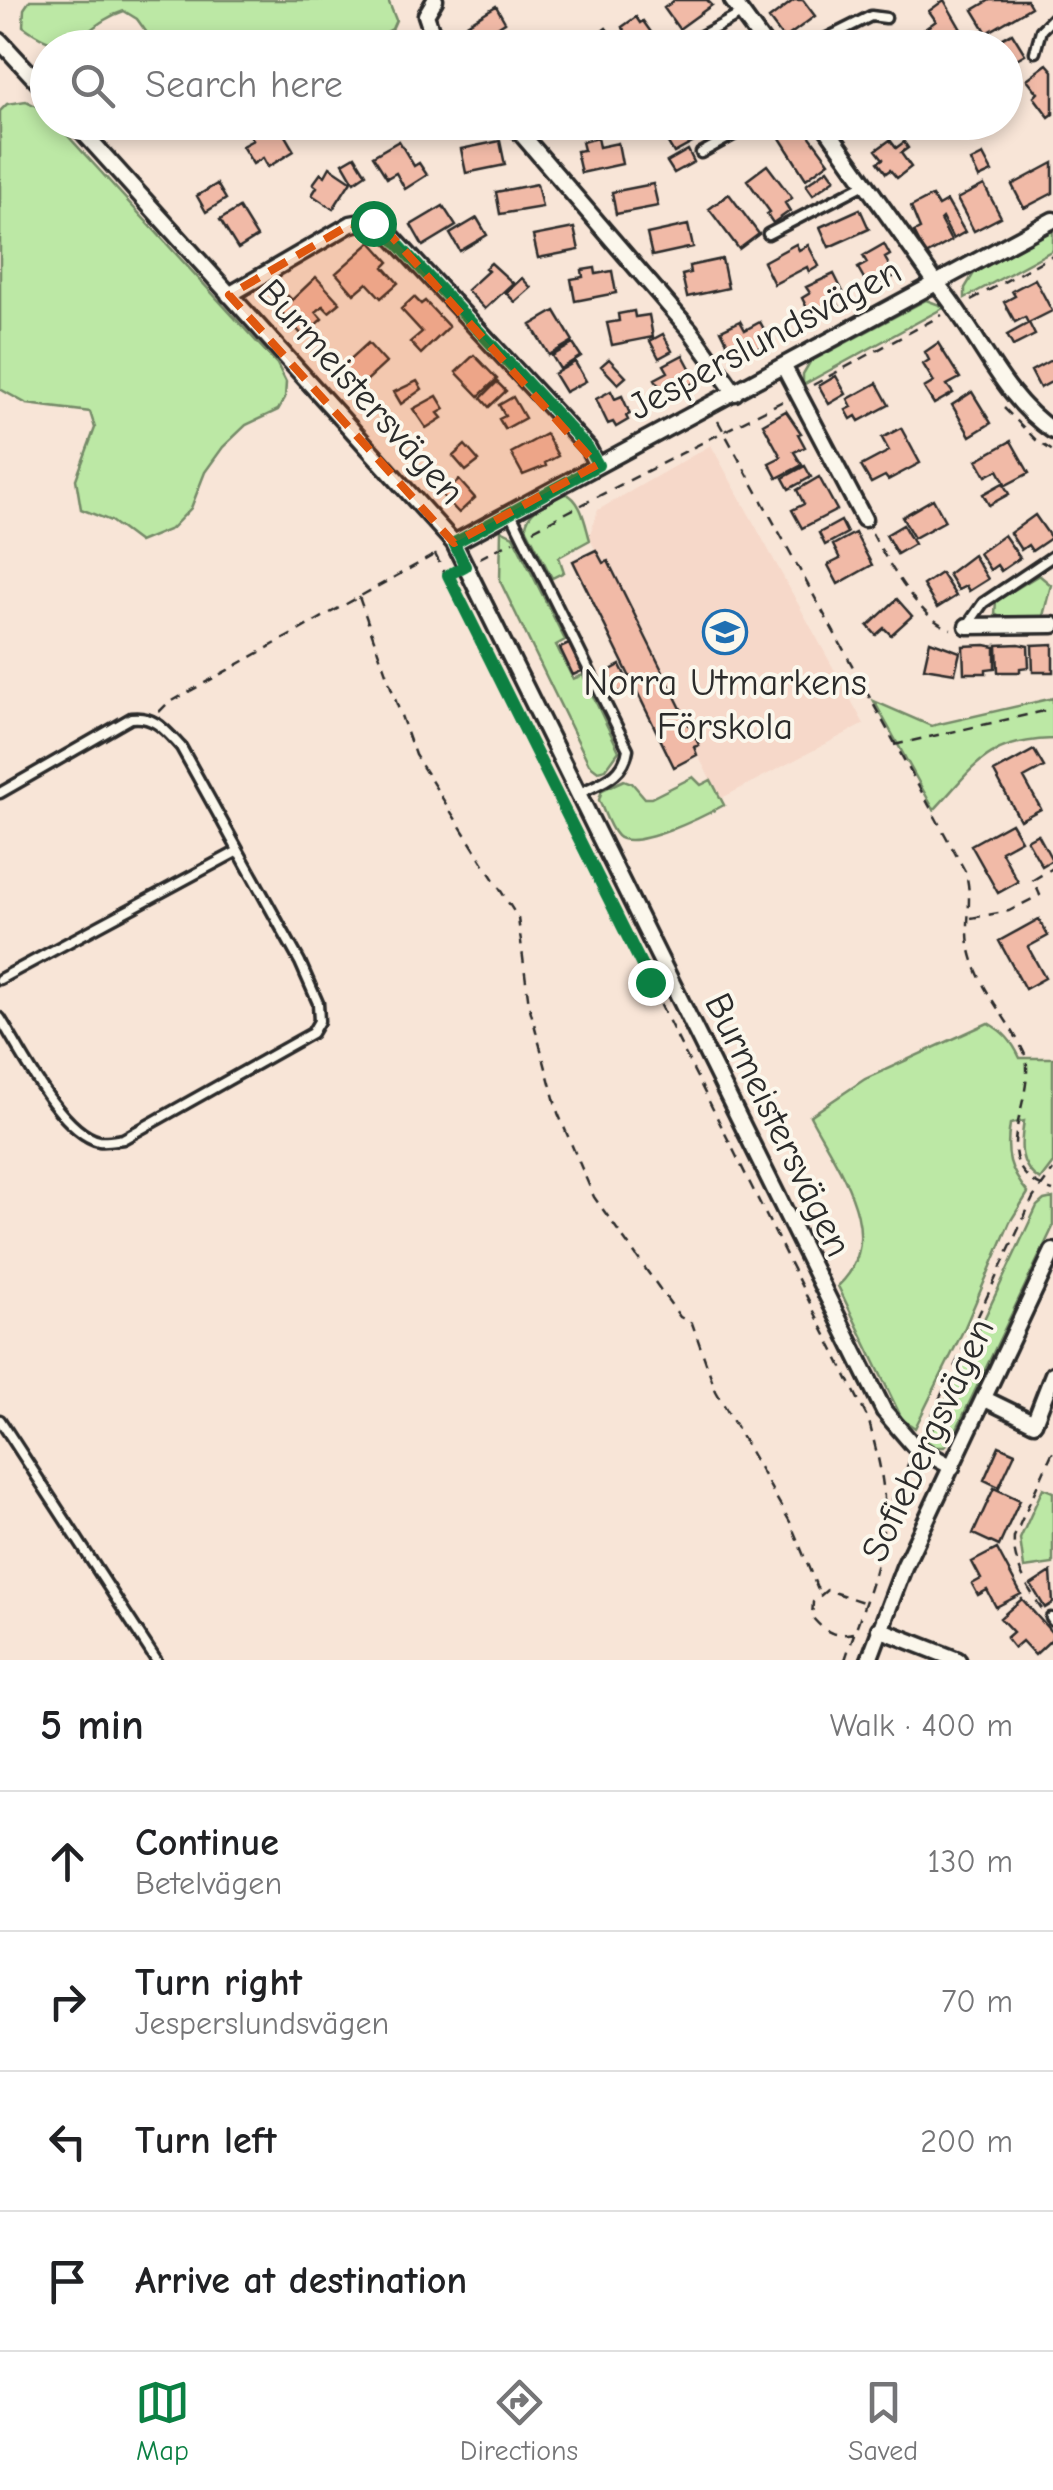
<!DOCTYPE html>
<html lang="en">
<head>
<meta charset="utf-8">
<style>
	body { margin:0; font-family:"Comic Neue",sans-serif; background:#f6f6f6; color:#202124 }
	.stop { position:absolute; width:30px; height:30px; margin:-22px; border:8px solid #0b8043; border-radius:50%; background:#fff }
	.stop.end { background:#0b8043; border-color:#fff; box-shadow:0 2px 10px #0008 }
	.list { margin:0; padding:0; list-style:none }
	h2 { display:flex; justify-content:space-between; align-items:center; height:130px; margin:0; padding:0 40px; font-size:42px }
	h2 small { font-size:32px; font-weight:400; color:#757577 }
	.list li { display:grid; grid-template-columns:65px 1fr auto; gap:30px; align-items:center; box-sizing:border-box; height:140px; padding:0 40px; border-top:2px solid #e0e0e0 }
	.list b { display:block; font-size:38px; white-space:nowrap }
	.list p { margin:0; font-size:32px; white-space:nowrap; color:#757577 }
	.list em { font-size:32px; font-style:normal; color:#757577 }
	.icon { flex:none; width:55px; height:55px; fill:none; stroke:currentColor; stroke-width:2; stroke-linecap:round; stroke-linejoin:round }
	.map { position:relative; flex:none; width:1053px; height:1660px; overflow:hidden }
	.search { position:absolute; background:#fff; box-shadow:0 5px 15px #0003; left:30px; right:30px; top:30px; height:110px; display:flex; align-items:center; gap:25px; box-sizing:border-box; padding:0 35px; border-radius:55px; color:#757577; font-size:38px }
	.sheet { height:690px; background:#fff }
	nav { display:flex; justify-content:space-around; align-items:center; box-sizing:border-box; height:140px; border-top:2px solid #e0e0e0; background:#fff; font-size:28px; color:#757577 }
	nav a { display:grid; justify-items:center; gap:5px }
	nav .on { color:#0b8043 }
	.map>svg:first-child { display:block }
	.built { fill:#f6d8c9 }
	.green { fill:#bce8a5; stroke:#748a68; stroke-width:2.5 }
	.building { fill:#f1baa7; stroke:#2b2b2b; stroke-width:2.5 }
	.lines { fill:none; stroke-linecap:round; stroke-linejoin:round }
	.service-casing { stroke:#2b2b2b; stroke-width:15 }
	.minor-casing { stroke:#2b2b2b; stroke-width:21 }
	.path { stroke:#2b2b2b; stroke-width:2.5; stroke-dasharray:10 8; stroke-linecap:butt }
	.service { stroke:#fbf7ec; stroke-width:8 }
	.minor { stroke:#fbf7ec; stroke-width:14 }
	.route { stroke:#0b8043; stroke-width:12 }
	.marked { fill:#df570e; fill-opacity:0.2; stroke:#df570e; stroke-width:8; stroke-dasharray:20 12; stroke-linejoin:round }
	.labels { text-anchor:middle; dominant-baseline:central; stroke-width:8; stroke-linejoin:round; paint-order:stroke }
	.street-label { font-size:38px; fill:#2b2b2b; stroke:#fbf7ec }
	.poi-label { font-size:38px; fill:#2b2b2b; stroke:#fbf7ec }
</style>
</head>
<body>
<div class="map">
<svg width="1053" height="1660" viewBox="0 0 1053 1660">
	<rect width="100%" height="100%" fill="#f8e5d7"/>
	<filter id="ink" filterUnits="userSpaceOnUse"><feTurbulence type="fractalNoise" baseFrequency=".01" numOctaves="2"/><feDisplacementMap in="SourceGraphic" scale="20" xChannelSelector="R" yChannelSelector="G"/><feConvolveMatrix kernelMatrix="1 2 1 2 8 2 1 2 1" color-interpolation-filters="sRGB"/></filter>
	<g filter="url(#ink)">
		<!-- built -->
		<path class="built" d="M711,445L864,724L720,799L589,537L598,510Z"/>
		<!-- green -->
		<path class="green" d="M30,0H388L396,20L392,29L360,47L220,48L221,41L212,35L170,38L147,33L137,19L124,11C77,26 79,67 23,26L24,9Z
			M26,101L46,111L48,122L56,123L277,364L286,382L285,398L278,410L246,425L223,447L205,472L191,508L171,529L139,542L111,521L81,509L76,479L95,428L90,412L27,404L0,389V111L7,104Z
			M1053,230V250L965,298V288L974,273Z
			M926,300L945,307L803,385V374L810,362Z
			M565,493C582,500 585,524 590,540L559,557L564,572L552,578L526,527C527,508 550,502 565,493Z
			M501,530L513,536L565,640L556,645L573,679L583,675L619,751L606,769L598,771L589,764L500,581Z
			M1039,575L1051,585L1043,616L1005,620L995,614L996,601Z
			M1053,698V739C986,741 977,764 934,810L874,701L931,726Z
			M693,777L701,785L711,780L724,805C706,815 634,852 617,836C609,828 604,811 599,800L602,790L624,780L632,783L645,798H651Z
			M988,1023C1004,1032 1012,1041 1020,1058H1053V1163L1040,1180C1018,1166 1020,1145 1024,1121L1010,1124C1005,1154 1009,1170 1028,1193L1010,1222L965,1327L915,1428L902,1419L838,1286C891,1237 836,1166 810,1116L865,1079Z
			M1053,1198V1227L952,1439L944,1447H935L927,1441L1037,1206L1044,1200Z
			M1043,1488L1053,1492V1564L1024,1568L1020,1539Z"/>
		<!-- building -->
		<path class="building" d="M675,0H707L712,5L679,29L664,8Z
			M794,0H803L815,16L784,39L769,19Z
			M944,0L963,33L942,48H934L922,31L936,21L929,11Z
			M990,0H1027L1031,7L987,33L973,10Z
			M496,6L505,22L472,43L462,27Z
			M636,17L640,23L643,21L658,42L651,48H588L585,44L606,28L616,41L627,33L622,27Z
			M1012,33L1025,54L1006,65V48L991,45Z
			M1047,64L1053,71V114L1049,117L1034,97L1038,93L1027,79Z
			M259,122H277L294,151L268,167L263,158L253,164L242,146L253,140L247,130Z
			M544,122H589V124L546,133Z
			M677,122H709L714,131L674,153L661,131Z
			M800,123L829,162L806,179L780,138Z
			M597,138L599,147L618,143L622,164L581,173L576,151L584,150L582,142Z
			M890,140L896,148L904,142L908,148L901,153L911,167L897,178L890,170L886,173L878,162L883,159L876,150Z
			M399,141L414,166L419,163L427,175L405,189L396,173L387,178L373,156Z
			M500,141L505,165L466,173L461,149Z
			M688,150L694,162L674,173L667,162Z
			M983,155L992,172L979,178L971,161Z
			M355,156L366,174L354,182L343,163Z
			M1053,163V193L1024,208L1012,185Z
			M767,165L792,198L785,203L790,211L773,223L767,214L770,212L747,180Z
			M330,167L351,181L333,209L312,195L317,187L313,184L321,173L325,176Z
			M828,169L835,179L813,195L806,185Z
			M217,184L226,199L206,212L197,196Z
			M537,184L542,207L500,214L496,192Z
			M653,184L658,206L616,214L612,192Z
			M984,185L1001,217L974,231L957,199Z
			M729,194L759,234L739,249L709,209Z
			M932,196L938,206L947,201L965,232L953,239L942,218L940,220L951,241L926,255L914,232L920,229L911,207Z
			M443,206L456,226L423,246L411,225Z
			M239,208L257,237L238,249L220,220Z
			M860,209L869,229L829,247L820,227Z
			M477,218L487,235L460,251L450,234Z
			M688,225L693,247L652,256L647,234Z
			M574,228L579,250L538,258L533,236Z
			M371,242L389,262L384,267L398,283L381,298L367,283L354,294L336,273Z
			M796,244L799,250L808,245L819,266L809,272L807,267L774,284L763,262Z
			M884,244L890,255L885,258L895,276L870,289L858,268L867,263L863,256Z
			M722,259L728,288L687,297L682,275L690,273L689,266Z
			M491,263L513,283L485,309L467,290L488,271L485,268Z
			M595,268L596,274L612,271L616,293L575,301L571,279L583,277L582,270Z
			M834,274L844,294L835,299L839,306L813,320L802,298L810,293L806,287Z
			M316,277L340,303L329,312L323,306L316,312L322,319L303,336L276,306L288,296L292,300Z
			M522,278L531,288L515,302L506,293Z
			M1035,279L1052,311L1028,323L1025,317L1015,322L1004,302L1015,296L1012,291Z
			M414,297L421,304L425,301L449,327L421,354L410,342L422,332L401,309Z
			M555,311L573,341L549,355L531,325Z
			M634,311L635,317L649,315L653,337L612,345L607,323L619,321L618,314Z
			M740,321L745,330L760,322L771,342L736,360L721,330Z
			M1029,323L1035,335L1013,346L1007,335Z
			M663,334L672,351L659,358L650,341Z
			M368,343L386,363L351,395L333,375Z
			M938,343L960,378L947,385L953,393L934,404L924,388L934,382L923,364L929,360L925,352Z
			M573,344L581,356L560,369L552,356Z
			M474,355L497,379L479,396L456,372Z
			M683,355L697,381L666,398L655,379L668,372L664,365Z
			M609,359L626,377L618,384L601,366Z
			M1053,359V381L1040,388L1031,371Z
			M575,362L586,381L565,392L554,374Z
			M836,376L846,394L829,404L819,386Z
			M417,381L422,389L401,404L394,392Z
			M497,382L506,391L489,407L481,398Z
			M877,383L889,405L859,421L856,416L851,419L846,410L852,407L848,399Z
			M611,391L615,399L622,396L630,414L626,416L628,420L616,427L613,422L608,424L596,399Z
			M972,392L991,423L970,436L952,405Z
			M437,396L445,409L438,413L442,418L426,428L413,409Z
			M513,397L525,418L505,429L499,419L505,416L499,405Z
			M786,411L801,433L798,434L805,447L794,452L802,465L777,478L769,463L781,457L763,424Z
			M901,428L920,463L888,480L885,476L871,483L861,466L889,451L882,438Z
			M546,434L558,456L545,463L546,466L523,475L511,453Z
			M1011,441L1029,473L1006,485L998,470L986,476L977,460Z
			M465,445L479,461L466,471L453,456Z
			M805,466L811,477L789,489L783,478Z
			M819,477L837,510L802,528L792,510L804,504L797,490Z
			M459,480L475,498L459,513L442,495Z
			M1003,483L1009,494L989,505L983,494Z
			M933,499L945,521L914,538L902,517Z
			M1035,515L1051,538L1032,551L1028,545L1021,550L1010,533Z
			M841,521L847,533L825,545L819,533Z
			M903,525L914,544L897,554L886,535Z
			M855,533L872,565L838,584L828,565L840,559L833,545Z
			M1004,535L1020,558L1001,571L997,565L990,570L979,553Z
			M596,550L603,563L608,561L699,745L694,747L697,755L674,767L573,561Z
			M973,555L988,579L969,591L966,586L958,590L948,574Z
			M941,573L956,596L937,608L923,585Z
			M897,599L912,616L891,635L884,628L876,635L868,626Z
			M930,641L960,652L955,673L924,668Z
			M569,644L582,671L573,675L560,648Z
			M1019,644L1028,646L1029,667L1020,668V672H998L997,645Z
			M1053,644V672H1033L1032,645Z
			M985,645L995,647V668L986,669V673H964L963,646Z
			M620,665L631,687L618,693L607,672Z
			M1034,750L1044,767L1024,778L1041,809L1020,820L994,772Z
			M1011,823L1021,840L1001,851L1018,882L998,893L971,845Z
			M1038,834L1052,860L1042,866L1027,840Z
			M1039,919L1048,936L1028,947L1045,978L1025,989L999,941Z
			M999,1446L1015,1453L999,1487L984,1480Z
			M994,1488L1020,1500L999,1546L973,1534Z
			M997,1549L1021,1594L996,1607L987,1590L978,1595L972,1584L981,1579L972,1562Z
			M1051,1572L1053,1603L1045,1608L1031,1585Z
			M1022,1599L1053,1634V1638L1035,1655L1022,1641L1014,1648L1006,1638L1013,1632L1000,1618Z"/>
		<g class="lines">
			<defs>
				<path id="service" d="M679,48L741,14
					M807,48L871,16L886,18
					M1035,52L1041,30L1053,18
					M829,131L846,122
					M701,153L757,122
					M768,234L867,183
					M510,511L628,749C624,777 601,782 578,794
					M967,626L983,603L1053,556
					M0,793L131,718C155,715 166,731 181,747L300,962L318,1003L319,1021L312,1033L123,1139C116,1140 106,1142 99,1141C60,1132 21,1051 0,1018
					M0,979L238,851
					M0,1420L156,1660
					M1051,1618L1053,1621"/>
				<path id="minor" d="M435,0L426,15L431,30L446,48
					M732,0L767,48
					M0,41L48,93
					M74,122L454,543L884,1411L914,1446L952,1467
					M511,122L690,330L735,393
					M822,122L936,283C977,329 1000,396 1053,431
					M229,295L351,224L362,222L385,229L588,448L597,465
					M784,367L864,519
					M454,543L1053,220
					M967,626L1053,625
					M985,1399L1034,1423L1053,1374
					M879,1629L958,1660
					M869,1660L904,1567L1053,1251"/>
			</defs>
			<!-- service casing -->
			<use href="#service" class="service-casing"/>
			<!-- minor casing -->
			<use href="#minor" class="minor-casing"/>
			<!-- path -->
			<path class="path" d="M971,300L1053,255
				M813,385L942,315
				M1004,408L1037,441L1053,451
				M718,421L965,871C974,898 964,923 970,950C979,991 1010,1019 1026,1057C1035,1108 981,1166 1053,1191
				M533,530L783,401
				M872,533C887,561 920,620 951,629
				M435,554L869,1421C875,1447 883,1473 884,1499C887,1556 862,1608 845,1660
				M480,558L513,541
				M359,597L415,755L518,918L529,1005L558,1113L594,1197L680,1317L692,1323L716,1391L790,1522L820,1595
				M159,712L167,704L434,555
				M894,745L1053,709
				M971,918L1009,911L1040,895L1033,880L1053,868
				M924,1432L1033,1198L1053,1170
				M884,1516L910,1460
				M1042,1609C1028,1589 1012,1562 1014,1537L1053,1451
				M854,1633C833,1637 826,1633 812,1617L813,1602L827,1590L863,1602"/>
			<!-- service -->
			<use href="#service" class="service"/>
			<!-- minor -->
			<use href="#minor" class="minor"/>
		</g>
	</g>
	<g class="lines" filter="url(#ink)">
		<!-- route -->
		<path class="route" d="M373,223L384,229L588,448L598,465L454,543L465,566L448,575L650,982"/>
	</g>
	<!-- marked area -->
	<path class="marked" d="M351,224L385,229L597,465L454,543L229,295Z"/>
	<!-- icons -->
	<defs>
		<symbol id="school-ring" viewBox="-11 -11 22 22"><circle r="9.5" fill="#fbf7ec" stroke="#1f6fb2" stroke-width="1.5"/><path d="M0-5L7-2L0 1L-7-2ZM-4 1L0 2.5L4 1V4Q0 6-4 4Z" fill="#1f6fb2"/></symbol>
	</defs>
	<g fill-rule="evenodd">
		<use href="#school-ring" x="700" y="607" width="50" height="50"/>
	</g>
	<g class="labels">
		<!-- street labels -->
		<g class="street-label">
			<text transform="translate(765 339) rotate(-28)">Jesperslundsvägen</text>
			<text transform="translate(361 392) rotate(48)">Burmeistersvägen</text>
			<text transform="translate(778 1125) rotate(64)">Burmeistersvägen</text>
			<text transform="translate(928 1440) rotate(-65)">Sofiebergsvägen</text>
		</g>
		<!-- poi labels -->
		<g class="poi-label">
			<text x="725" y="683">Norra Utmarkens<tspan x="725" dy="44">Förskola</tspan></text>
		</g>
	</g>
</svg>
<div class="stop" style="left:373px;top:223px"></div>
<div class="stop end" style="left:650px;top:982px"></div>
<div class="search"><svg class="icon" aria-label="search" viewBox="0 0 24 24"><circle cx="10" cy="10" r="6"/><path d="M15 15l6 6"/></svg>Search here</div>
</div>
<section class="sheet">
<h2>5 min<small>Walk · 400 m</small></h2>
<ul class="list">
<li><svg class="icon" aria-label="ahead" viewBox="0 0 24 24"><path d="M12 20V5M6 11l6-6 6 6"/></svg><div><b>Continue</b><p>Betelvägen</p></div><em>130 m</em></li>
<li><svg class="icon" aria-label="right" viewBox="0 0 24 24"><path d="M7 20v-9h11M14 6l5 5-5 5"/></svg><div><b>Turn right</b><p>Jesperslundsvägen</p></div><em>70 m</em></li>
<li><svg class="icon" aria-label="left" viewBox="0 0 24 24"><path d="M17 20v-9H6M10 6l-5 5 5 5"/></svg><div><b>Turn left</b></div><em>200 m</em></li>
<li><svg class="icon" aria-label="arrive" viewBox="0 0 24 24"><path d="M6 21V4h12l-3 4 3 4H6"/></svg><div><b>Arrive at destination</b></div></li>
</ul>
</section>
<nav>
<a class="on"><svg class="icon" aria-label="map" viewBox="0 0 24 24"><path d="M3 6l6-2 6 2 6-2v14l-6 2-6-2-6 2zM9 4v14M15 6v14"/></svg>Map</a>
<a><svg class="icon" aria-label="directions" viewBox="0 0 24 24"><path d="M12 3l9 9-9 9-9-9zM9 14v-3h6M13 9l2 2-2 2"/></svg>Directions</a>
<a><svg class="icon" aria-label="saved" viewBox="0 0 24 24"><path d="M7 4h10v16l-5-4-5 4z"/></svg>Saved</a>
</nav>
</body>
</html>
